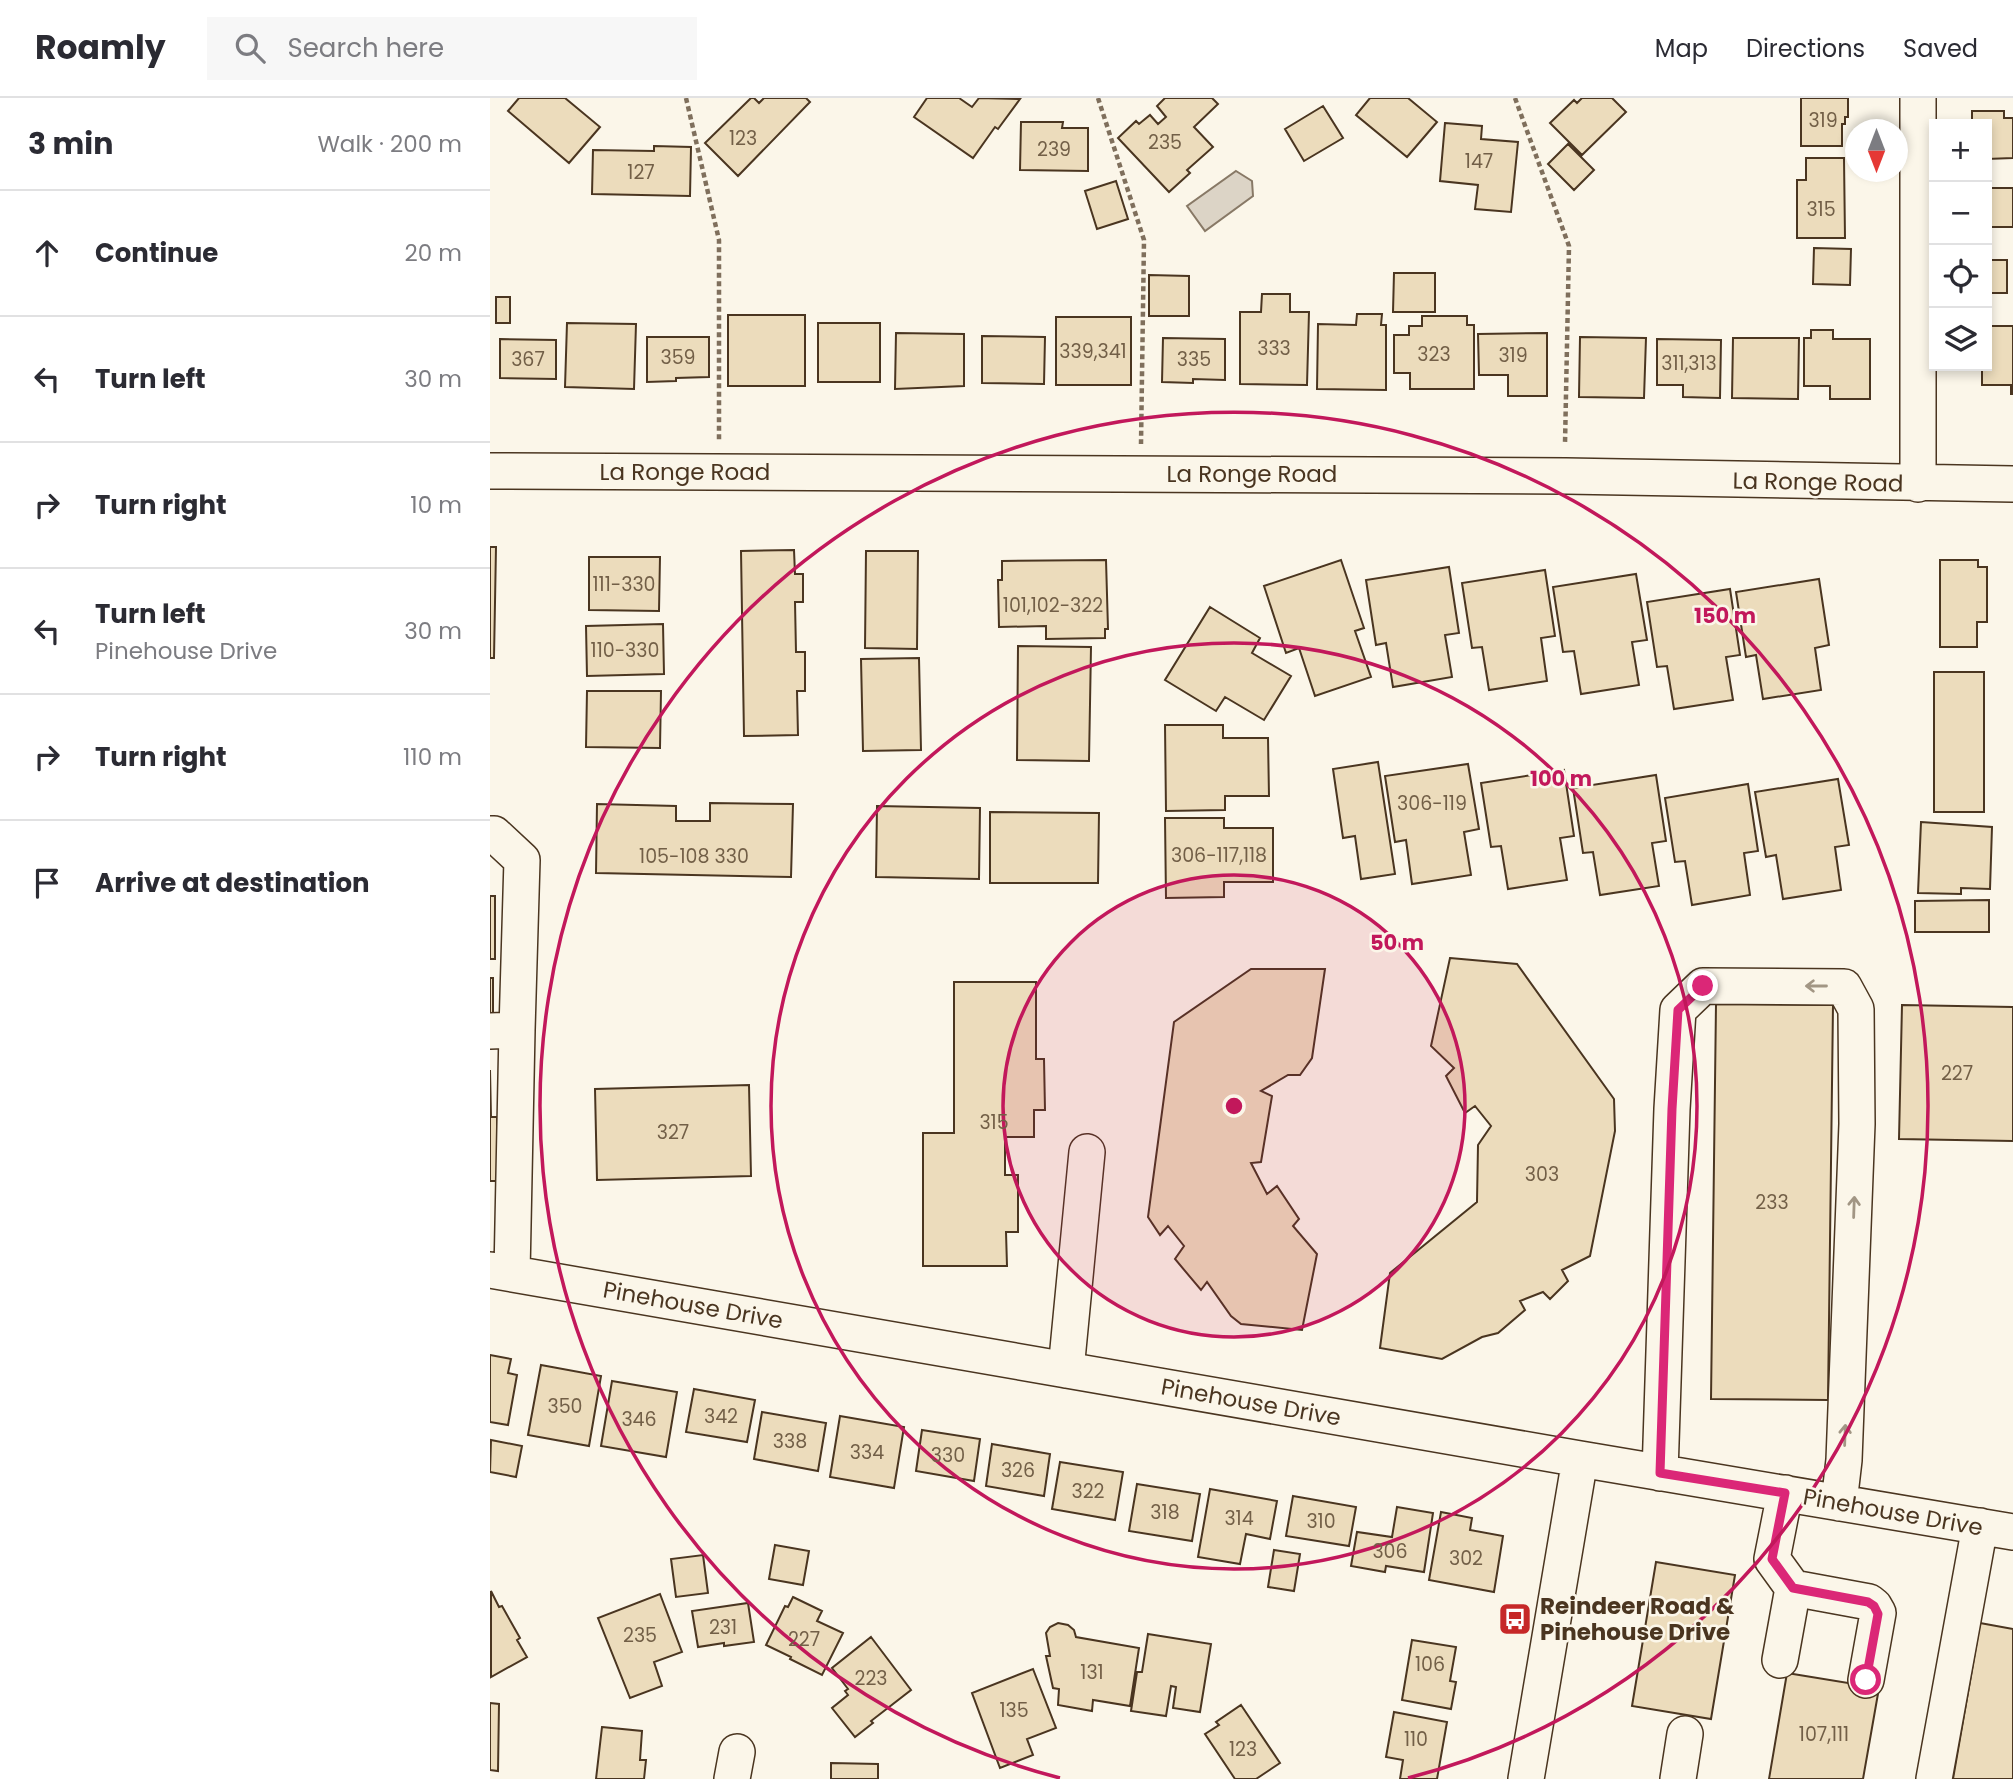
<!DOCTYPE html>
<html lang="en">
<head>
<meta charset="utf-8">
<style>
	body { margin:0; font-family:Poppins,sans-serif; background:#f7f7f7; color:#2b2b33 }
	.controls { position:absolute; right:21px; top:21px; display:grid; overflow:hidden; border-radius:0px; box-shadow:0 4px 10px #0003 }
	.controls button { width:63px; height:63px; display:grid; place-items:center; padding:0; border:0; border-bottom:2px solid #e1e1e2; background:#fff; color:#2b2b33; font:35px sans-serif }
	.compass { position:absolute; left:1355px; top:21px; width:63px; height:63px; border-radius:50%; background:#fff; box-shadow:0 4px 10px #0003; rotate:180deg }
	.stop { position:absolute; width:21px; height:21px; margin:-16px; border:5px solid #db2777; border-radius:50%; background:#fff }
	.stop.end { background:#db2777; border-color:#fff; box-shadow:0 2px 7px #0008 }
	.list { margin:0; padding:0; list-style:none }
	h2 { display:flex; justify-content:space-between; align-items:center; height:91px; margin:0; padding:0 28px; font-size:30px }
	h2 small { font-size:23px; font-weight:400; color:#7c7c81 }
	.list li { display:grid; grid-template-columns:46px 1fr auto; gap:21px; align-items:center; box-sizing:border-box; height:126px; padding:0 28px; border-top:2px solid #e1e1e2 }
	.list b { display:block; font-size:26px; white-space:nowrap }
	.list p { margin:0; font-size:23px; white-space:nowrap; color:#7c7c81 }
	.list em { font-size:23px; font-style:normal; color:#7c7c81 }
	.icon { flex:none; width:38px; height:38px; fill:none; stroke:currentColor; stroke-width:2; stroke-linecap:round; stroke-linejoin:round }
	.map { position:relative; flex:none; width:1523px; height:1681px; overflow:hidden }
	header { display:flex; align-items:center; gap:42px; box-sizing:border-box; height:98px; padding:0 35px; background:#fff; border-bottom:2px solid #e1e1e2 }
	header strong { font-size:33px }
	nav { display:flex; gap:38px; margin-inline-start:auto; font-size:24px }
	.search { width:490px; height:63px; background:#f7f7f7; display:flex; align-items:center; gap:18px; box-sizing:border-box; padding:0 24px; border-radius:0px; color:#7c7c81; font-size:26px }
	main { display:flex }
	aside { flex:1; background:#fff }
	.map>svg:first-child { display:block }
	.water { fill:#dcd4c6; stroke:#887966; stroke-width:2 }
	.building { fill:#ecdcbc; stroke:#4a3520; stroke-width:2 }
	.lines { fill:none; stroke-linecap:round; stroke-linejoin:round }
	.minor-casing { stroke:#4a3520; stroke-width:38 }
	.path { stroke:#7f6f5c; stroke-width:4.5; stroke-dasharray:5 3.5; stroke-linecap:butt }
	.minor { stroke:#fbf6e9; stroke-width:35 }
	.oneway { stroke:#a29684 }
	.route { stroke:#db2777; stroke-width:9 }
	.ring { fill:none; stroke:#c2185b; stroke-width:3.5 }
	.labels { text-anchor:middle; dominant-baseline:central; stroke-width:5; stroke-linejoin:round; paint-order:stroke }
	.number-label { font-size:19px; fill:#725f47 }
	.street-label { font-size:23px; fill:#4a3520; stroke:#fbf6e9 }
	.poi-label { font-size:23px; font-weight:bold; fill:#4a3520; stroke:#fbf6e9; text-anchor:start }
	.centre { fill:#c2185b; stroke:#fbf6e9; stroke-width:3.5 }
	.ring-label { font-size:21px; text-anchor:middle; font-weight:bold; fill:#c2185b; stroke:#fbf6e9; stroke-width:5; stroke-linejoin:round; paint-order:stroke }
</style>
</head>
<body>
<header>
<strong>Roamly</strong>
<div class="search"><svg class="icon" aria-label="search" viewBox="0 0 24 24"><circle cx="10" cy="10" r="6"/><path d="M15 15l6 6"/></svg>Search here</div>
<nav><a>Map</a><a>Directions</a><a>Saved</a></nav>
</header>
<main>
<aside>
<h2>3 min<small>Walk · 200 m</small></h2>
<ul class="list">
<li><svg class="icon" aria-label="ahead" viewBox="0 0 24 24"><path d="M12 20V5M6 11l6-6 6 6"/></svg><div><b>Continue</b></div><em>20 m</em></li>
<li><svg class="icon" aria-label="left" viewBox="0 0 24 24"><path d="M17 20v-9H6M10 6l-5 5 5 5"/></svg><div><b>Turn left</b></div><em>30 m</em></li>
<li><svg class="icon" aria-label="right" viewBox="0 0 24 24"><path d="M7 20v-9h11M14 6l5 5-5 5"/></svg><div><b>Turn right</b></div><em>10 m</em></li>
<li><svg class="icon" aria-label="left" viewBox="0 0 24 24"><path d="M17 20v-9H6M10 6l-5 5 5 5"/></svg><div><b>Turn left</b><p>Pinehouse Drive</p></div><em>30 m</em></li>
<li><svg class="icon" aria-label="right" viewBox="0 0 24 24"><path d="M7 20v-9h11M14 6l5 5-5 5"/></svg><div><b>Turn right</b></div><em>110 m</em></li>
<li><svg class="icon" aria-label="arrive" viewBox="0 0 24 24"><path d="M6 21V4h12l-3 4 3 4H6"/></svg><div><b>Arrive at destination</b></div></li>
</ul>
</aside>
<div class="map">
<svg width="1523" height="1681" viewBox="0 0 1523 1681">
	<rect width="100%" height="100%" fill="#fbf6e9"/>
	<!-- water -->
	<path class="water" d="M746,73L762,83L763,98L715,133L697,108Z"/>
	<!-- building -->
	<path class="building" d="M29,0H75L110,29L79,65L18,13Z
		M261,0H264L269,5L274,0H316L320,4L248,78L215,45Z
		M437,0H469L482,9L489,0L530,1L508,31L505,29L483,60L424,19Z
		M675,0H722L728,6L704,29L723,49L697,72L700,75L679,94L628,40L646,23L649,26L660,17L668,26L676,19L667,8Z
		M880,0H918L947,24L917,59L866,17Z
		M1092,0H1122L1136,14L1092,57L1060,25L1084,2L1087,5Z
		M1311,0H1358V19H1355V26H1352V48H1311Z
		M833,8L853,40L814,63L795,31Z
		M1482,13H1514V20H1523V60L1497,61V26H1482Z
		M531,24H573L572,30H598V73L530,72Z
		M955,25L992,28L991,41L1028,44L1021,114L985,111L988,87L950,83Z
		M1078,46L1104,72L1084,92L1058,66Z
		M164,48L201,49L200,98L102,96L103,52L164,53Z
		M1316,60H1354L1355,140H1307V82H1316Z
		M626,83L638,121L607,131L595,93Z
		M1497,90H1523V129H1497Z
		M1324,150L1361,151L1360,187L1323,186Z
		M1497,162H1517V195H1497Z
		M904,175H945V214H903Z
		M659,177L699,178V218H659Z
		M772,196H800V214H819L817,287L750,286V214H771Z
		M6,199H20V225H6Z
		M867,216H892L891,227H896V292L827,291L828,226L866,227Z
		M238,217H315V288H238Z
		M932,218H977V227H984V291H920V275H904V237H919V228H932Z
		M566,219H641V287H566Z
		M77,225L146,226L144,291L75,289Z
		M328,225H390V284H328Z
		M1497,228H1523V296H1521V287H1492V268H1497Z
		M1321,232H1343V241H1380V301H1340V288H1314V240H1321Z
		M406,235L474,236V288L405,291Z
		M1057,235V298H1018V277H989L988,236Z
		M492,238L555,239L554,286L492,285Z
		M157,239H219V279L186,280V283L157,284Z
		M1090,239L1156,240L1154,300L1089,299Z
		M673,240L735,241V282L703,281V285L672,284Z
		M1243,240H1309L1308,301L1242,300Z
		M10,241L66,242V281L10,280Z
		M1167,241L1231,242L1230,300L1193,299V287H1167Z
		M0,449H6L4,560H0Z
		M304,452L305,476H313V504H305L306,554H315V593H307L308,637L254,638L251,453Z
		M376,453H428L427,551L375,550Z
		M99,459H170L169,513L99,512Z
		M616,462L618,531H615V540L556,541V528L509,529L508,482H512V463Z
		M851,462L874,530L865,533L881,579L825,598L809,550L796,555L774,488Z
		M1450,462H1488V469H1497V524H1487V549H1450Z
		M959,469L969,535L955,537L962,579L903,589L896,545L886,547L876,482Z
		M1055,472L1065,538L1051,540L1057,583L999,592L992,549L982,550L972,485Z
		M1146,476L1157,542L1142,544L1149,587L1091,596L1084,553L1073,554L1063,489Z
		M1329,481L1339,547L1325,550L1331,592L1273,601L1266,557L1256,559L1246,494Z
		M1240,491L1250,557L1236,559L1243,602L1184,611L1177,568L1167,569L1157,504Z
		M720,509L770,540L762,555L801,578L774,622L735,599L726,613L675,582Z
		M173,526L174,576L97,578L96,528Z
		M528,548L601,549L599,663L527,662Z
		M429,560L431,652L373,653L371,561Z
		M1444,574H1494V714H1444Z
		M97,593H171L170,650L96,649Z
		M675,627H733V640H778L779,698H735V712L676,713Z
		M888,664L905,776L871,781L865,738L853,740L843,671Z
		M978,666L989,731L974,734L981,777L922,786L916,742L905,744L895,678Z
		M1074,672L1084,738L1070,740L1077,782L1018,791L1011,748L1001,749L991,685Z
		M1166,677L1176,743L1162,745L1169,788L1110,797L1103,754L1093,755L1083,690Z
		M1348,681L1359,747L1345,749L1351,792L1293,801L1286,757L1276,759L1265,694Z
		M1258,686L1268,753L1254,755L1260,797L1202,807L1195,763L1185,764L1175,700Z
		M220,705L303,706L301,779L106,775L107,706L186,708V723H220Z
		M387,708L490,710L489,781L386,779Z
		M500,714L609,715L608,785H500Z
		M675,720H734V730H783V784H734V799L676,800Z
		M1431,724L1502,729L1500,791L1471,790V796L1428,795Z
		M0,798H5V861H0Z
		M1499,802V834H1425V803Z
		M960,860L1027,866L1124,1001L1125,1033L1100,1158L1072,1172L1078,1183L1060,1201L1053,1194L1030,1203L1035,1212L1008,1235L992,1239L952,1261L890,1250L900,1175L987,1104L988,1047L1001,1028L985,1008L975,1015L956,978L964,970L941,948Z
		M761,871H835L822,960L810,977H798L771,993L782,998L771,1064L761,1065L777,1096L787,1088L809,1121L803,1128L827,1156L812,1232L751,1226L741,1218L717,1184L711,1192L685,1161L694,1148L678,1128L670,1137L658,1119L684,924Z
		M0,880H3V915H0Z
		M464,884H546V961H554L555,1012H544V1039H515V1077H528V1134H516L517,1168H433V1035H464Z
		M1226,906L1343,907L1338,1302L1221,1301Z
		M1412,907L1523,909V1043L1409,1041Z
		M0,972L1,1019H7L8,1083H0Z
		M259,987L261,1078L107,1082L105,991Z
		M0,1257L21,1261L18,1275L27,1277L18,1327L0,1324Z
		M51,1267L111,1278L99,1348L38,1337Z
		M122,1283L187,1294L176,1359L111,1348Z
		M204,1291L265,1302L257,1344L196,1334Z
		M272,1314L336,1325L328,1373L264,1361Z
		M350,1318L414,1329L404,1390L340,1379Z
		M432,1332L490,1341L484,1383L426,1373Z
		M1,1342L32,1348L26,1379L0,1374Z
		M502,1346L560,1356L554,1398L496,1388Z
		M570,1364L633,1374L625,1422L562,1411Z
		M647,1386L710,1396L702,1443L639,1433Z
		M720,1391L787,1403L780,1441L756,1436L750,1466L708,1459Z
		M803,1398L866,1409L859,1448L796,1438Z
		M907,1409L943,1415L934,1474L896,1468L895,1474L861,1468L867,1434L902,1439Z
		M951,1414L982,1420L980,1432L1013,1438L1004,1494L939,1482Z
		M285,1447L319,1453L313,1487L279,1481Z
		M784,1452L810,1456L804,1493L778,1489Z
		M213,1457L218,1495L186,1499L181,1461Z
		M1166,1464L1245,1477L1221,1621L1142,1608Z
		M1,1493L9,1509L12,1508L30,1540L27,1542L37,1559L1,1579Z
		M170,1496L192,1554L164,1564L172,1588L140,1600L108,1520Z
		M303,1499L332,1513L327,1523L353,1535L332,1577L300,1561L301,1559L276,1547L295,1508L298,1509Z
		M258,1505L264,1544L234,1548V1545L208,1549L202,1513Z
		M568,1525L578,1527L584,1532L586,1539L649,1550L640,1608L603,1602L602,1613L568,1607L569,1591L563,1590L556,1558H560L556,1535L560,1529Z
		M1490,1525L1523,1531V1681H1463Z
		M658,1536L721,1546L710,1614L683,1610L686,1589L681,1588L676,1618L641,1613L647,1574H652Z
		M381,1539L421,1592L381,1623L383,1625L365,1639L342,1610L358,1597L355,1593L358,1591L342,1570Z
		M922,1542L966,1549L960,1583L966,1584L961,1611L912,1602Z
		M543,1571L566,1630L537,1641L543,1657L510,1670L482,1595Z
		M1297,1575L1389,1590L1373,1681H1279Z
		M0,1605L9,1606L8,1673L0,1672Z
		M751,1607L790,1665L766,1681H745L715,1636L729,1627L726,1624Z
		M904,1614L957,1624L947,1681H910L913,1662L896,1659Z
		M112,1629L152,1633L150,1662H156L154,1681H106Z
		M341,1665L388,1666V1681H341Z"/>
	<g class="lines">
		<defs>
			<path id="minor" d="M1428,0V386
				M0,373L1076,378L1523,386
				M0,736H4L32,762L27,932L0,933
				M0,1172L1090,1361L1523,1434
				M22,1175L27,932
				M576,1272L597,1054
				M1170,1375L1182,1011L1188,912L1213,888L1354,889L1366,911L1367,1026L1354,1362L1349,1405
				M1295,1395L1282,1461L1303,1490L1379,1504L1384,1508L1388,1515L1376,1582
				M1290,1562L1303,1490
				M242,1681L247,1654
				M1036,1681L1090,1361
				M1188,1681L1195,1636
				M1444,1681L1490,1428"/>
		</defs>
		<!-- minor casing -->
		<use href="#minor" class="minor-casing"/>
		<!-- path -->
		<path class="path" d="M196,0L229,142V342
			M608,0L654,142L651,346
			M1025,0L1079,148L1075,346"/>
		<!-- minor -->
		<use href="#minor" class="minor"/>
	</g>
	<!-- one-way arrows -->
	<defs><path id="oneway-shaft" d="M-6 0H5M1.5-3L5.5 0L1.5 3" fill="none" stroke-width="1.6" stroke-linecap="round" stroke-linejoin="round" transform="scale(1.75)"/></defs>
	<g class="oneway">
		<use href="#oneway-shaft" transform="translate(1326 888) rotate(-180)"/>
		<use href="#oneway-shaft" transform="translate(1364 1109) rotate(-88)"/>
		<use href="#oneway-shaft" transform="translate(1355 1337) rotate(-88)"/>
	</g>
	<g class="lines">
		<!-- route -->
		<path class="route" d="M1213,888L1188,912L1182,1011L1170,1375L1295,1395L1282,1461L1303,1490L1378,1504L1384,1508L1388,1516L1376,1582"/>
	</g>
	<!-- distance rings -->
	<circle cx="744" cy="1008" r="231" fill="#c2185b" fill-opacity=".12"/>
	<g class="ring">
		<circle cx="744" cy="1008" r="231"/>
		<circle cx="744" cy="1008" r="463"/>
		<path d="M570 1680A694 694 0 1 1 918 1680"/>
	</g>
	<!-- icons -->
	<defs>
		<symbol id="bus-square" viewBox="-11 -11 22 22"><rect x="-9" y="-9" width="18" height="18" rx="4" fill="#c62828" stroke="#fbf6e9"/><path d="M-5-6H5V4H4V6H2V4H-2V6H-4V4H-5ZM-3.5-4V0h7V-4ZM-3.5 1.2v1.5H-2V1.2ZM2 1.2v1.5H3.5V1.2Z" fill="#fff"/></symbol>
	</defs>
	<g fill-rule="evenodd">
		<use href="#bus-square" x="1006" y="1502" width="38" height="38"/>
	</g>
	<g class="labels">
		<!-- number labels -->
		<g class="number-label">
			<text x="1333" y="22">319</text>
			<text x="253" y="40">123</text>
			<text x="675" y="44">235</text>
			<text x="564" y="51">239</text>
			<text x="989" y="63">147</text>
			<text x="151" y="74">127</text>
			<text x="1331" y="111">315</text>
			<text x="784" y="250">333</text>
			<text x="603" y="253">339,341</text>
			<text x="944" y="256">323</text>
			<text x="1023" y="257">319</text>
			<text x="188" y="259">359</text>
			<text x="38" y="261">367</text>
			<text x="704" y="261">335</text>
			<text x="1199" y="265">311,313</text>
			<text x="134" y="486">111-330</text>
			<text x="563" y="507">101,102-322</text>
			<text x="135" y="552">110-330</text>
			<text x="942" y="705">306-119</text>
			<text x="729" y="757">306-117,118</text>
			<text x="204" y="758">105-108 330</text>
			<text x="1467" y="975">227</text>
			<text x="504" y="1024">315</text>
			<text x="183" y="1034">327</text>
			<text x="1052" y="1076">303</text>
			<text x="1282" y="1104">233</text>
			<text x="75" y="1308">350</text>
			<text x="231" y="1318">342</text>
			<text x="149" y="1321">346</text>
			<text x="300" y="1343">338</text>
			<text x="377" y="1354">334</text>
			<text x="458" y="1357">330</text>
			<text x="528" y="1372">326</text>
			<text x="598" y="1393">322</text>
			<text x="675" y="1414">318</text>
			<text x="749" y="1420">314</text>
			<text x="831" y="1423">310</text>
			<text x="900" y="1453">306</text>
			<text x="976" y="1460">302</text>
			<text x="233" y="1529">231</text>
			<text x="150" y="1537">235</text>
			<text x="314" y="1541">227</text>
			<text x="940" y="1566">106</text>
			<text x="602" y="1574">131</text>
			<text x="381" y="1580">223</text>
			<text x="524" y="1612">135</text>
			<text x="1334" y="1636">107,111</text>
			<text x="926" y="1641">110</text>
			<text x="753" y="1651">123</text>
		</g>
		<!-- street labels -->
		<g class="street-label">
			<text x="195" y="374">La Ronge Road</text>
			<text x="762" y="376">La Ronge Road</text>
			<text transform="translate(1328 384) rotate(1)">La Ronge Road</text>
			<text transform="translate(203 1207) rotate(10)">Pinehouse Drive</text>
			<text transform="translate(761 1304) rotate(10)">Pinehouse Drive</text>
			<text transform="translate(1403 1414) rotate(10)">Pinehouse Drive</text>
		</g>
		<!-- poi labels -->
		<g class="poi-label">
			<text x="1050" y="1508">Reindeer Road &amp;<tspan x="1050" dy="26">Pinehouse Drive</tspan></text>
		</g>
	</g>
	<circle cx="744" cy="1008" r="10" class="centre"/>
	<g class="ring-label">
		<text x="1235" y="525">150 m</text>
		<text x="1071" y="688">100 m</text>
		<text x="907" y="852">50 m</text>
	</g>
</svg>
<div class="controls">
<button>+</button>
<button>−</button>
<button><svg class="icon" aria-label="locate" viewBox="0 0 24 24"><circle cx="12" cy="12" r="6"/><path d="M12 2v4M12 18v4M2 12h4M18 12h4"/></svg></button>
<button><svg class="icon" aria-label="layers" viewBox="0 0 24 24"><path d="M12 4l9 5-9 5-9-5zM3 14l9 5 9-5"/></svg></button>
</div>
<svg class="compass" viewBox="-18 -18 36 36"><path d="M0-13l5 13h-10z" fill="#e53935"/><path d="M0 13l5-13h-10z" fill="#7c7c81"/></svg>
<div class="stop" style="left:1376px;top:1582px"></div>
<div class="stop end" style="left:1213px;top:888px"></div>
</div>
</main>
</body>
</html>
